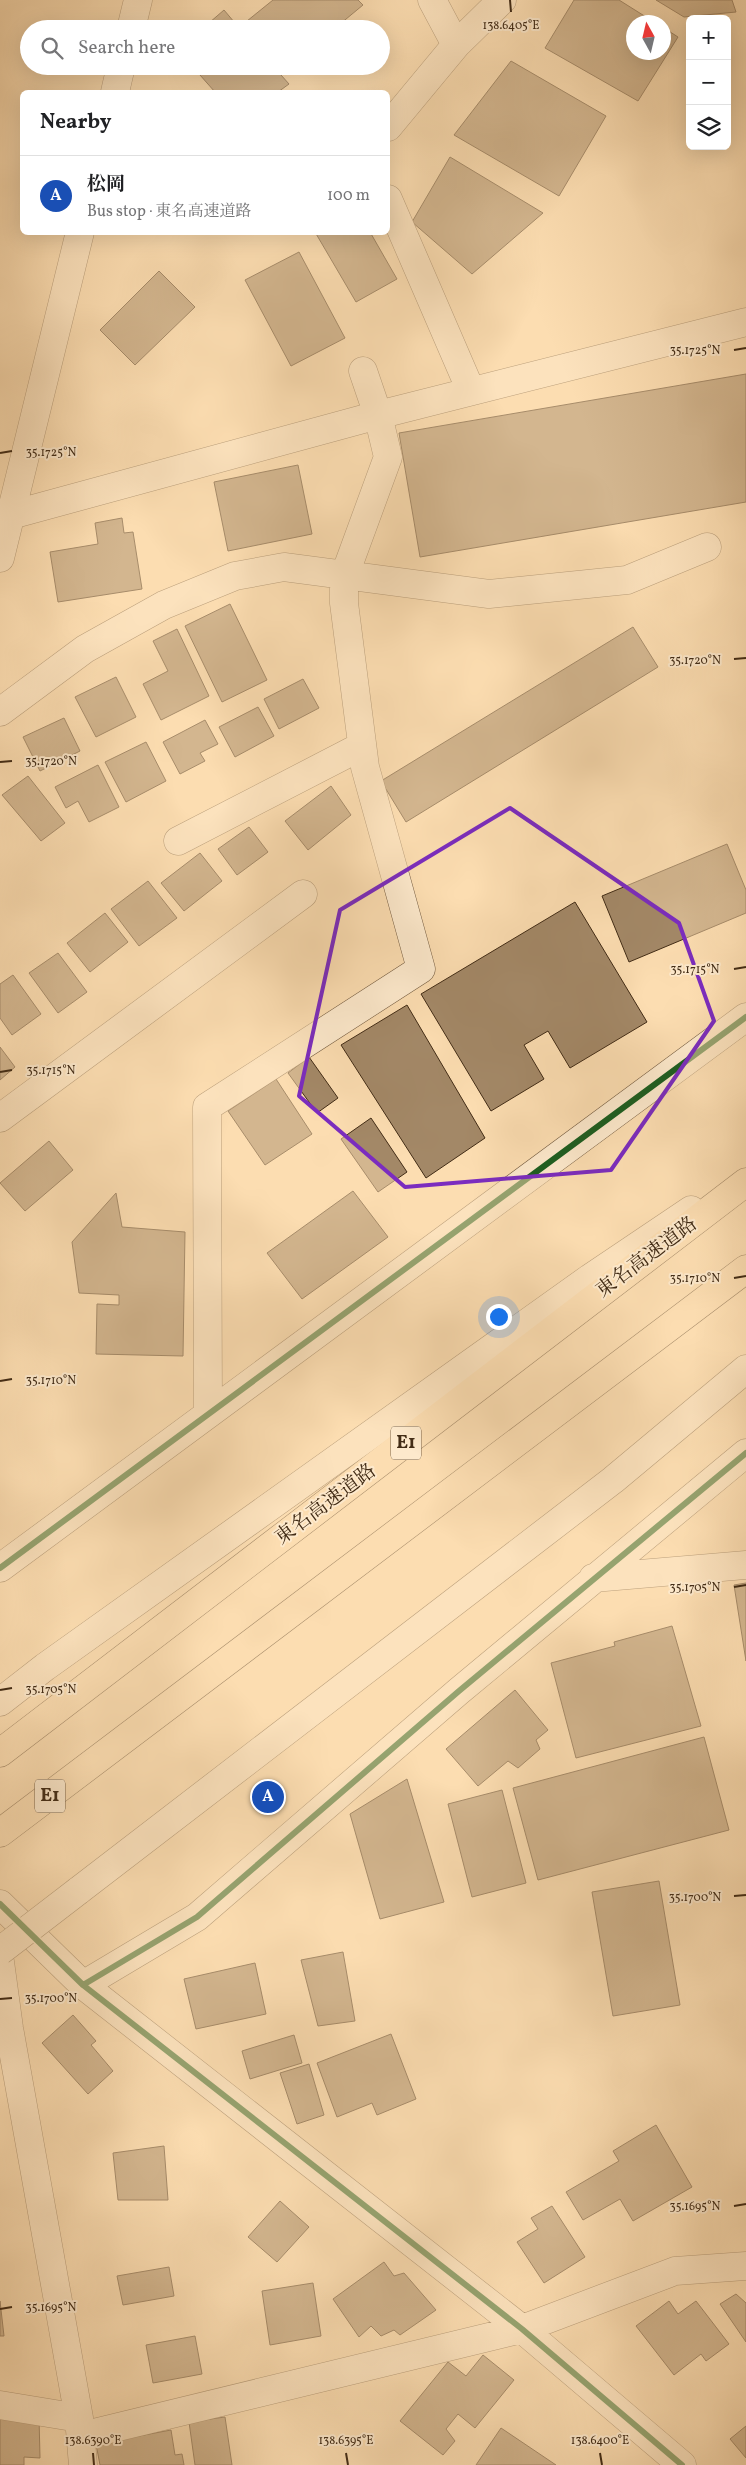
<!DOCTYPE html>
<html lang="en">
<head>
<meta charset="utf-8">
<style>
	body { margin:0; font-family:Vollkorn,"Noto Serif JP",serif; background:#f2f2f2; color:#202124 }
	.controls { position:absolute; right:15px; top:15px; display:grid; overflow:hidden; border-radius:8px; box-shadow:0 5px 20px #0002 }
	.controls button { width:45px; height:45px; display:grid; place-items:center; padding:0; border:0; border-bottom:1px solid #e0e0e0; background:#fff; color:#202124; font:25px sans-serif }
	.compass { position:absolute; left:626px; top:15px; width:45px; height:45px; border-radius:50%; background:#fff; box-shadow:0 5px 20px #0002; rotate:352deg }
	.you { position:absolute; left:498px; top:1316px; width:18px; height:18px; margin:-12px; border:4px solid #fff; border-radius:50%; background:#1a73e8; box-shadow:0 0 0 8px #1a73e833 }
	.badge { display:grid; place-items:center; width:32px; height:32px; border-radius:50%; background:#0b8043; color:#fff; font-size:16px; font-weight:700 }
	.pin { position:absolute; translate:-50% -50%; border:2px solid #fff; box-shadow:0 1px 5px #0006 }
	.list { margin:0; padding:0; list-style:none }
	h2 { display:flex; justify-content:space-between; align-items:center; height:65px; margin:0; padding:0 20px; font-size:21px }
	h2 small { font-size:16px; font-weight:400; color:#757577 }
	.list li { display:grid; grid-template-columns:32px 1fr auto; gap:15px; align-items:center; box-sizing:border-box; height:80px; padding:0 20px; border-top:1px solid #e0e0e0 }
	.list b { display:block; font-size:19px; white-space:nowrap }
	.list p { margin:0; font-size:16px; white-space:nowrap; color:#757577 }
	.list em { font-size:16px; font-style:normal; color:#757577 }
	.icon { flex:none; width:28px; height:28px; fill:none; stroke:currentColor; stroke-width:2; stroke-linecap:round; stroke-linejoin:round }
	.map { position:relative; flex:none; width:746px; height:2465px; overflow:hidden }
	.search { position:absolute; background:#fff; box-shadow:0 5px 20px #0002; left:20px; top:20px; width:370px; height:55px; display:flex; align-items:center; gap:12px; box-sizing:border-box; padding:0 18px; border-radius:28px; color:#757577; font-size:19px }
	.panel { position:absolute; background:#fff; box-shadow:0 5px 20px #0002; left:20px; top:90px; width:370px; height:145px; border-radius:8px }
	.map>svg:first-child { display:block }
	.building { fill:#a38867; stroke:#422c16 }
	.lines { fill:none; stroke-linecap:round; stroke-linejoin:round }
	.minor-casing { stroke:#70583d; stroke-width:29 }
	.highway-casing { stroke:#422c16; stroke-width:29 }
	.minor { stroke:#fde9cc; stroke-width:28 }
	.highway { stroke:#fcddb1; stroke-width:28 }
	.minor-bridge-casing { stroke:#70583d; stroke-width:29; stroke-linecap:butt }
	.minor-bridge { stroke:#fde9cc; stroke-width:28 }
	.cycleway-casing { stroke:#fde9cc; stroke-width:9 }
	.cycleway { stroke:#1b5e20; stroke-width:6 }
	.marked { fill:none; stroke:#7b2cbf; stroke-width:4; stroke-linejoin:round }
	.ticks { fill:none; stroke:#422c16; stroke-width:2 }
	.labels { text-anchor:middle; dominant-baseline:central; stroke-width:4; stroke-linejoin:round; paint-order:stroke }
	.shield { fill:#fde9cc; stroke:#7a654d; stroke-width:1 }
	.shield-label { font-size:19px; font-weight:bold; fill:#422c16 }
	.street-label { font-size:20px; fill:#422c16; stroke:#fde9cc }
	.ticks-label { font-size:12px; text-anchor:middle; fill:#422c16; stroke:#fde9cc; stroke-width:4; stroke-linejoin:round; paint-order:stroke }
</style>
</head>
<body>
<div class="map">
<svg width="746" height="2465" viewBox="0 0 746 2465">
	<rect width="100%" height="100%" fill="#fcddb1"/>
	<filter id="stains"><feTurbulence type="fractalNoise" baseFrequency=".004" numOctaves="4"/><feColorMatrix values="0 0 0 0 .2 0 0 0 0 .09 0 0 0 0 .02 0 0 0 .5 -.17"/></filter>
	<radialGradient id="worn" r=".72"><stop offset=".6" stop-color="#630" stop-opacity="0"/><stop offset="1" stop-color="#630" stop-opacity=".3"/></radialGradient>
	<!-- building -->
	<path class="building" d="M273,0H358L363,5L334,29H254L247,21Z
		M574,0H619L654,22H634V52H664V28L678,37L638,101L545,48Z
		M656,0H732L736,12L684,17Z
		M224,10L240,29H202Z
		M511,61L606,116L559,196L454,135Z
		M192,66H273L289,84L278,92H215Z
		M450,157L543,213L472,274L412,222Z
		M315,232H370L397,279L356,302Z
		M299,252L345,338L291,366L245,280Z
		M159,271L195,307L135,365L100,330Z
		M746,374V502L420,557L399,433Z
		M298,465L312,534L228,551L214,482Z
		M122,518L124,533L133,532L142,589L58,602L50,552L98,544L95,523Z
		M230,604L267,680L222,702L185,626Z
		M633,627L658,667L406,822L381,781Z
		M177,629L209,696L161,720L143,684L168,671L153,641Z
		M116,677L136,717L96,737L75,697Z
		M303,679L319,708L279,729L264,699Z
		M258,707L274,736L235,757L219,727Z
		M64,718L80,751L40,771L23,737Z
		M205,720L218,744L200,753L205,761L180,774L163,742Z
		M146,742L166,781L126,802L105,762Z
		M98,765L119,807L89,822L78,801L66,808L55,787Z
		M28,776L65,823L41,841L2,795Z
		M331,786L351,815L308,850L285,821Z
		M249,827L268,852L237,875L218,849Z
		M727,844L746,890V913L629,962L602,896Z
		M200,853L222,881L184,911L161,883Z
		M148,881L177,918L139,946L111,909Z
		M575,902L647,1022L570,1068L548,1031L524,1045L544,1079L491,1111L421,994Z
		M105,913L128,942L90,972L67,943Z
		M58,953L87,992L58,1013L29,973Z
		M13,975L41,1014L12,1035L0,1018V984Z
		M407,1005L485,1138L426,1178L341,1045Z
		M0,1047L15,1067L0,1080Z
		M309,1057L338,1098L317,1113L288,1073Z
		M276,1079L312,1134L265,1165L228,1111Z
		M371,1118L407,1172L378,1192L341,1139Z
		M49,1141L73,1170L25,1211L0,1183Z
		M353,1191L388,1237L302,1299L267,1253Z
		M116,1193L122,1227L185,1232L183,1356L96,1354L97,1304L119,1305V1295L79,1293L72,1242Z
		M746,1583V1661L734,1585Z
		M672,1626L701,1726L576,1758L551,1663L615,1646L614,1642Z
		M515,1690L548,1730L536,1740L540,1749L518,1768L508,1761L478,1786L446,1749Z
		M704,1737L729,1830L538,1880L513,1788Z
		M407,1779L444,1902L380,1919L350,1814Z
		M502,1790L526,1883L472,1897L448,1804Z
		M659,1881L680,2005L613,2016L592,1892Z
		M343,1952L355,2021L318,2026L301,1960Z
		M255,1963L266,2014L196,2029L184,1979Z
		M73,2015L96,2041L91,2045L113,2071L88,2094L42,2043Z
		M391,2034L416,2099L377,2115L372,2103L337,2117L317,2063Z
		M294,2035L302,2063L250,2079L242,2051Z
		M309,2064L324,2115L297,2124L280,2073Z
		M656,2125L692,2187L633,2221L620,2199L583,2220L566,2192L619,2161L613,2151Z
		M164,2146L168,2200H118L113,2153Z
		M280,2201L309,2227L277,2262L248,2237Z
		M552,2206L585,2257L544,2283L517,2242L538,2229L531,2218Z
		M384,2262L394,2276L404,2273L436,2310L400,2335L394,2330L381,2336L371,2326L359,2337L333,2299Z
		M169,2267L174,2296L123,2305L117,2276Z
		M313,2283L321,2336L270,2345L262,2291Z
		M736,2294L746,2303V2342L720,2304Z
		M0,2301L4,2336H0Z
		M669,2301L678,2314L696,2301L729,2344L706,2361L701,2354L674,2375L636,2326Z
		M195,2336L202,2374L153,2383L146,2345Z
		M483,2355L514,2380L475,2428L458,2414L446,2429L455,2441L443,2455L400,2421L448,2362L466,2376Z
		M0,2417H39L40,2458L24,2457V2465H0Z
		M225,2417L232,2465H195L189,2422Z
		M746,2426V2458L730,2439Z
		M501,2428L556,2465H476Z
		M171,2430L175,2455L182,2454L184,2465H100L96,2444Z"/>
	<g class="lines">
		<defs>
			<path id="minor" d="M131,29L138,0
				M456,45L502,0
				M115,92L121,66
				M388,127L456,45L432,0
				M388,199L471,391
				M11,515L378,415L746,322
				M0,558L80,232
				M0,712L85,649L164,605L235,576L284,567L489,594L627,580L707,547
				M178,841L362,746
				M0,1118L303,894
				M208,1414L207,1107L421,969L365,767L344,603V577L388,457L378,415L363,371
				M0,1568L746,1017
				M593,1578L746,1565
				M0,1702L45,1667L590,1278L691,1210
				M78,1891L613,1480L746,1369
				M0,1904L83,1985L522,2329L682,2465
				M0,1962L9,2028L79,2418L83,2465
				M83,1985L197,1917L459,1691L746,1453
				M0,2405L79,2418
				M81,2436L522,2329L675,2271L746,2266"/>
			<path id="highway" d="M0,1753L746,1182
				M0,1833L746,1269"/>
		</defs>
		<!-- minor casing -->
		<use href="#minor" class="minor-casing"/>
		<!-- highway casing -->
		<use href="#highway" class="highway-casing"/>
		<!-- minor -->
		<use href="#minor" class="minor"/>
		<!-- highway -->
		<use href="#highway" class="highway"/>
		<defs>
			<path id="minor-bridge" d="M0,1951L78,1891"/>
		</defs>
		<!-- minor-bridge casing -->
		<use href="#minor-bridge" class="minor-bridge-casing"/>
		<!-- minor-bridge -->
		<use href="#minor-bridge" class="minor-bridge"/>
		<defs>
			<path id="cycleway" d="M0,1568L746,1017
				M0,1904L83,1985L522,2329L682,2465
				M83,1985L197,1917L459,1691L746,1453"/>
		</defs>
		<!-- cycleway casing -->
		<use href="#cycleway" class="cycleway-casing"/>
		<!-- cycleway -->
		<use href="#cycleway" class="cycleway"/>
	</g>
	<!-- marked area -->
	<path d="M0 0H746V2465H0ZM510,808L679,923L714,1021L611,1170L405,1187L299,1096L340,910Z" fill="#fcddb1" fill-opacity=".55" fill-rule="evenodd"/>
	<path class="marked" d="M510,808L679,923L714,1021L611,1170L405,1187L299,1096L340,910Z"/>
	<!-- ticks -->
	<path class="ticks" d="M510,0L511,12M734,350L746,348M0,453L12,451M734,659L746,658M0,762L12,761M734,969L746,967M0,1072L12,1070M734,1278L746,1276M0,1381L12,1379M734,1587L746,1585M0,1690L12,1688M734,1896L746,1895M0,1999L12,1998M734,2206L746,2204M0,2309L12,2307M93,2453L94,2465M346,2453L348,2465M600,2453L602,2465"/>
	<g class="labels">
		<!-- shield labels -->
		<g class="shield">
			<rect x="391" y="1426.5" width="30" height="33" rx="4"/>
			<rect x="35" y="1779.5" width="30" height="33" rx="4"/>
		</g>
		<g class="shield-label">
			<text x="406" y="1443">E1</text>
			<text x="50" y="1796">E1</text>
		</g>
		<!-- street labels -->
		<g class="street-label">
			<text transform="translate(647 1258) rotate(-37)">東名高速道路</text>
			<text transform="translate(326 1505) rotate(-37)">東名高速道路</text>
		</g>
	</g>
	<g class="ticks-label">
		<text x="511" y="29">138.6405°E</text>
		<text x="695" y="354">35.1725°N</text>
		<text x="51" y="456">35.1725°N</text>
		<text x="695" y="664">35.1720°N</text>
		<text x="51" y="765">35.1720°N</text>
		<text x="695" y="973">35.1715°N</text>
		<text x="51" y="1074">35.1715°N</text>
		<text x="695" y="1282">35.1710°N</text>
		<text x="51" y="1384">35.1710°N</text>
		<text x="695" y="1591">35.1705°N</text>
		<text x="51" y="1693">35.1705°N</text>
		<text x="695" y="1901">35.1700°N</text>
		<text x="51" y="2002">35.1700°N</text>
		<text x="695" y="2210">35.1695°N</text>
		<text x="51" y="2311">35.1695°N</text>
		<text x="93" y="2444">138.6390°E</text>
		<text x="346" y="2444">138.6395°E</text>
		<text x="600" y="2444">138.6400°E</text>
	</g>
	<rect width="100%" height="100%" filter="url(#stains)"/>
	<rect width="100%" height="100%" fill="url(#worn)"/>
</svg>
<div class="controls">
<button>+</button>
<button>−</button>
<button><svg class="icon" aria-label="layers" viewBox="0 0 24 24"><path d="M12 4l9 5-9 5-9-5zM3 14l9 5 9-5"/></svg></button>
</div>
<svg class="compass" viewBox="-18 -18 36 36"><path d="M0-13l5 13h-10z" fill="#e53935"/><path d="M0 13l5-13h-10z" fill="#757577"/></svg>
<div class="you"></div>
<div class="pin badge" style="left:268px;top:1797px;background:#1a4fb4">A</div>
<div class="search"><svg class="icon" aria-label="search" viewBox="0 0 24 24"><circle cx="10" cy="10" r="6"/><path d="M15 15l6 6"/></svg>Search here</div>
<section class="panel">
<h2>Nearby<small></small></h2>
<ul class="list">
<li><span class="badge" style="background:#1a4fb4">A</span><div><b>松岡</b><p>Bus stop · 東名高速道路</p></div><em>100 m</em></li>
</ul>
</section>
</div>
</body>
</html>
